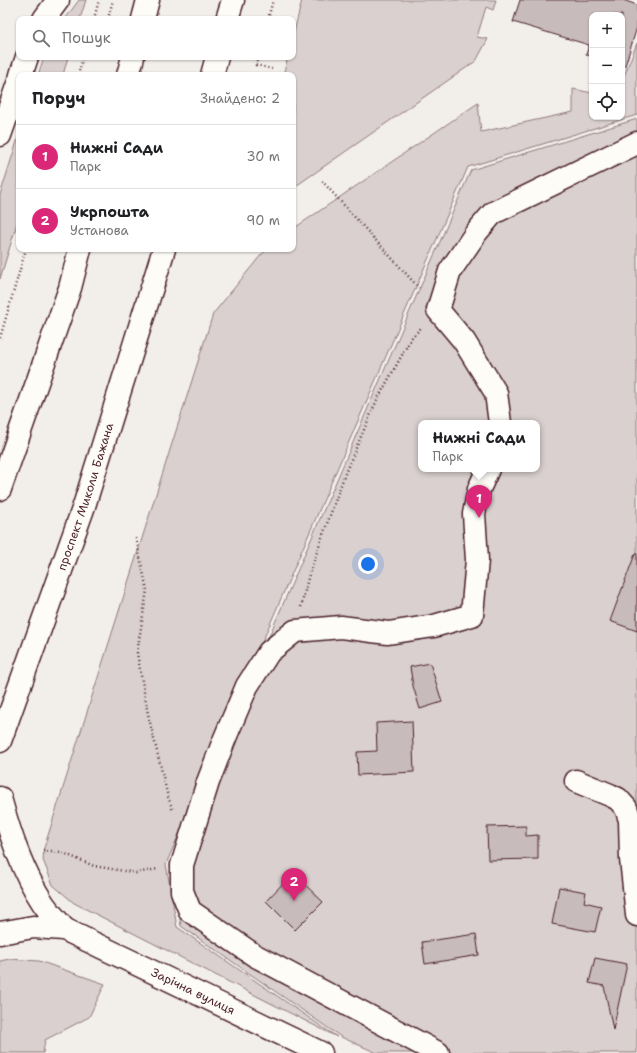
<!DOCTYPE html>
<html lang="uk">
<head>
<meta charset="utf-8">
<style>
	body { margin:0; font-family:"Shantell Sans",sans-serif; background:#f6f6f6; color:#202124 }
	.controls { position:absolute; right:12px; top:12px; display:grid; overflow:hidden; border-radius:8px; box-shadow:0 1px 3px #0004 }
	.controls button { width:36px; height:36px; display:grid; place-items:center; padding:0; border:0; border-bottom:1px solid #e0e0e0; background:#fff; color:#202124; font:20px sans-serif }
	.you { position:absolute; left:368px; top:564px; width:14px; height:14px; margin:-10px; border:3px solid #fff; border-radius:50%; background:#1a73e8; box-shadow:0 0 0 6px #1a73e833 }
	.badge { display:grid; place-items:center; width:26px; height:26px; border-radius:50%; background:#db2777; color:#fff; font-size:13px; font-weight:700 }
	.pin { position:absolute; translate:-50% -33px; filter:drop-shadow(0 1px 2px #0008) }
	.pin::after { content:''; position:absolute; top:21px; width:14px; height:12px; background:inherit; clip-path:polygon(0 0,100% 0,50% 100%) }
	.popup { position:absolute; left:418px; top:420px; width:122px; height:52px; box-sizing:border-box; display:grid; place-content:center; border-radius:8px; background:#fff; filter:drop-shadow(0 1px 3px #0005); font-size:13px; white-space:nowrap; color:#757577 }
	.popup b { font-size:15px; color:#202124 }
	.popup::after { content:''; position:absolute; left:50%; top:100%; margin-left:-8px; border:8px solid transparent; border-top-color:#fff }
	.list { margin:0; padding:0; list-style:none }
	h2 { display:flex; justify-content:space-between; align-items:center; height:52px; margin:0; padding:0 16px; font-size:17px }
	h2 small { font-size:13px; font-weight:400; color:#757577 }
	.list li { display:grid; grid-template-columns:26px 1fr auto; gap:12px; align-items:center; box-sizing:border-box; height:64px; padding:0 16px; border-top:1px solid #e0e0e0 }
	.list b { display:block; font-size:15px; white-space:nowrap }
	.list p { margin:0; font-size:13px; white-space:nowrap; color:#757577 }
	.list em { font-size:13px; font-style:normal; color:#757577 }
	.icon { flex:none; width:22px; height:22px; fill:none; stroke:currentColor; stroke-width:2; stroke-linecap:round; stroke-linejoin:round }
	.map { position:relative; flex:none; width:637px; height:1053px; overflow:hidden }
	.search { position:absolute; background:#fff; box-shadow:0 1px 3px #0004; left:16px; top:16px; width:280px; height:44px; display:flex; align-items:center; gap:10px; box-sizing:border-box; padding:0 14px; border-radius:8px; color:#757577; font-size:15px }
	.panel { position:absolute; background:#fff; box-shadow:0 1px 3px #0004; left:16px; top:72px; width:280px; height:180px; border-radius:8px }
	.map>svg:first-child { display:block }
	.green { fill:#d9d0cf; stroke:#92787d; fill-rule:evenodd }
	.building { fill:#c8bbbb; stroke:#4a1f2b }
	.lines { fill:none; stroke-linecap:round; stroke-linejoin:round }
	.street-casing { stroke:#4a1f2b; stroke-width:25 }
	.secondary-casing { stroke:#4a1f2b; stroke-width:25 }
	.highway-casing { stroke:#4a1f2b; stroke-width:25 }
	.path { stroke:#4a1f2b; stroke-width:2.5; stroke-dasharray:1 3; stroke-linecap:butt }
	.street { stroke:#fdfcf7; stroke-width:22 }
	.secondary { stroke:#fdfcf7; stroke-width:22 }
	.highway { stroke:#fdfcf7; stroke-width:22 }
	.labels { text-anchor:middle; dominant-baseline:central; stroke-width:3; stroke-linejoin:round; paint-order:stroke }
	.street-label { font-size:12px; fill:#4a1f2b; stroke:#fdfcf7 }
</style>
</head>
<body>
<div class="map">
<svg width="637" height="1053" viewBox="0 0 637 1053">
	<rect width="100%" height="100%" fill="#f2efeb"/>
	<filter id="ink" filterUnits="userSpaceOnUse"><feTurbulence type="fractalNoise" baseFrequency=".025" numOctaves="2"/><feDisplacementMap in="SourceGraphic" scale="8" xChannelSelector="R" yChannelSelector="G"/><feConvolveMatrix kernelMatrix="1 2 1 2 8 2 1 2 1" color-interpolation-filters="sRGB"/></filter>
	<g filter="url(#ink)">
		<!-- green -->
		<path class="green" d="M79,0H86L80,19H65Z
			M302,0H496L493,10L486,7L477,37L488,39L476,61L293,188V75H283L288,57H293V36Z
			M637,43V115L468,167L166,864L177,927L337,1037L74,903L53,885L43,860L44,848L213,314L261,255L268,249H293V229L478,103L481,132L573,112V89L592,93V117H622V81Z
			M44,57H68L63,75H38Z
			M637,119V1053H377L341,1037L181,926L170,865L471,170ZM421,423H537V469H421Z
			M19,135V217L0,279V195Z
			M9,959L39,961L105,984L89,1017L45,1040L43,1053H0V961Z"/>
		<!-- building -->
		<path class="building" d="M520,0H623L637,5V27L625,66H622V15H592V56L586,55L589,45L513,22Z
			M635,554H637V631L610,621Z
			M430,663L442,702L420,709L413,686L410,667Z
			M412,721L414,772L358,775L357,752L377,751L376,723Z
			M526,826V836L538,835V859L488,860L487,827Z
			M293,873L323,902L295,930L266,901Z
			M559,887L586,892L584,902L601,906L595,932L552,924Z
			M476,934L479,955L425,964L422,942Z
			M595,958L627,964L613,1030L604,986L589,983Z"/>
		<g class="lines">
			<defs>
				<path id="street" d="M44,19L58,0
					M21,75L27,57
					M0,135L19,81
					M500,423L496,393L464,341L438,310L450,271L476,233L493,213L637,143
					M576,781L610,795L618,799L626,808L630,820L631,859L637,915
					M438,1053L254,955L190,911L182,891V865L208,782L225,738L247,686L269,652L295,631L341,627L388,633L434,626L472,615L477,560L474,514L479,489L488,469"/>
				<g id="secondary">
					<path d="M0,798C10,834 22,871 43,903C49,912 57,920 64,929"/>
					<path id="s1" d="M0,933L33,927L64,929L321,1053"/>
				</g>
				<g id="highway">
					<path d="M143,19L148,0"/>
					<path d="M227,19L233,0"/>
					<path d="M128,75L133,57"/>
					<path d="M212,75L217,57"/>
					<path d="M0,489L70,288L80,249"/>
					<path id="s2" d="M0,741L84,506L164,249"/>
				</g>
			</defs>
			<!-- street casing -->
			<use href="#street" class="street-casing"/>
			<!-- secondary casing -->
			<use href="#secondary" class="secondary-casing"/>
			<!-- highway casing -->
			<use href="#highway" class="highway-casing"/>
			<!-- path -->
			<path class="path" d="M94,19L99,0
				M108,19L113,0
				M268,19L273,0
				M258,57L256,65L272,69
				M78,75L83,57
				M322,181L419,288
				M0,338L26,249
				M136,538L147,590L137,653L148,714L168,797L173,811
				M301,607L309,574L346,471L377,400L412,337L422,327
				M43,850L61,852L94,866L136,873L158,869"/>
			<!-- street -->
			<use href="#street" class="street"/>
			<!-- secondary -->
			<use href="#secondary" class="secondary"/>
			<!-- highway -->
			<use href="#highway" class="highway"/>
		</g>
	</g>
	<g class="labels">
		<!-- street labels -->
		<g class="street-label">
			<text stroke="none"><textPath href="#s2" startOffset="259">проспект Миколи Бажана</textPath></text>
			<text stroke="none"><textPath href="#s1" startOffset="208">Зарічна вулиця</textPath></text>
		</g>
	</g>
</svg>
<div class="controls">
<button>+</button>
<button>−</button>
<button><svg class="icon" aria-label="locate" viewBox="0 0 24 24"><circle cx="12" cy="12" r="6"/><path d="M12 2v4M12 18v4M2 12h4M18 12h4"/></svg></button>
</div>
<div class="you"></div>
<div class="pin badge" style="left:479px;top:518px">1</div>
<div class="popup"><b>Нижні Сади</b>Парк</div>
<div class="pin badge" style="left:294px;top:901px">2</div>
<div class="search"><svg class="icon" aria-label="search" viewBox="0 0 24 24"><circle cx="10" cy="10" r="6"/><path d="M15 15l6 6"/></svg>Пошук</div>
<section class="panel">
<h2>Поруч<small>Знайдено: 2</small></h2>
<ul class="list">
<li><span class="badge">1</span><div><b>Нижні Сади</b><p>Парк</p></div><em>30 m</em></li>
<li><span class="badge">2</span><div><b>Укрпошта</b><p>Установа</p></div><em>90 m</em></li>
</ul>
</section>
</div>
</body>
</html>
